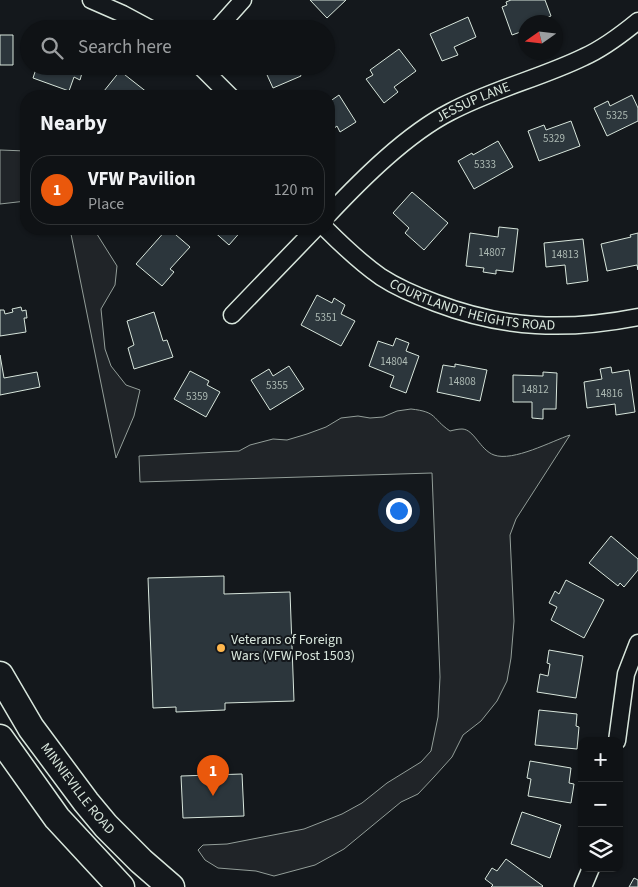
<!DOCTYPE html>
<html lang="en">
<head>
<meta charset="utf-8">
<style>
	body { margin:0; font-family:"Source Sans 3",sans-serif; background:#181b1e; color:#f1f3f6 }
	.controls { position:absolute; right:15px; bottom:15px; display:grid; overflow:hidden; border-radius:10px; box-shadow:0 1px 4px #0004 }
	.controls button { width:45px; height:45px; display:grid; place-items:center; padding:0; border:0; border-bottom:1px solid #2f3234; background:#0f1215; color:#f1f3f6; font:25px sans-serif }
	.compass { position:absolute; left:518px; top:15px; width:45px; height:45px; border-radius:50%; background:#0f1215; box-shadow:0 1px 4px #0004; rotate:256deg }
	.you { position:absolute; left:398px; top:510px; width:18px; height:18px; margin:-12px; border:4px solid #fff; border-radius:50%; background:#1a73e8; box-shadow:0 0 0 8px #1a73e833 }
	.badge { display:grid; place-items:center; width:32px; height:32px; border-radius:50%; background:#ea580c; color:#fff; font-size:16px; font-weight:700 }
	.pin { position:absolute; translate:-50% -41px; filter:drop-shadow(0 1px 2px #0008) }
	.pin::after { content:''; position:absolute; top:26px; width:18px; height:15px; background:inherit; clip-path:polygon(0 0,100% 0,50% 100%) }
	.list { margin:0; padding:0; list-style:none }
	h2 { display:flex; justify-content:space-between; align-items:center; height:65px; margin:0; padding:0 20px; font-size:21px }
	h2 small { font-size:16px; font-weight:400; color:#9b9ea0 }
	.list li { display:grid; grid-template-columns:32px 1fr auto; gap:15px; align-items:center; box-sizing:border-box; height:70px; margin:0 10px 10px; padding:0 10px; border:1px solid #2f3234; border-radius:20px }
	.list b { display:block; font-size:19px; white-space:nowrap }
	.list p { margin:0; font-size:16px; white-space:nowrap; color:#9b9ea0 }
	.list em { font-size:16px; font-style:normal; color:#9b9ea0 }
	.icon { flex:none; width:28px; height:28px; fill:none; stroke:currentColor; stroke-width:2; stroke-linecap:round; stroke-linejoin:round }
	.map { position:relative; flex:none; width:638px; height:887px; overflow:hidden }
	.search { position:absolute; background:#0f1215; box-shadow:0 1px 4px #0004; left:20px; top:20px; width:315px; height:55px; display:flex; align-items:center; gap:12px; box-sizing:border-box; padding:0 18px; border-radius:28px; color:#9b9ea0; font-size:19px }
	.panel { position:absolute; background:#0f1215; box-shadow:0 1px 4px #0004; left:20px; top:90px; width:315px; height:145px; border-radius:20px }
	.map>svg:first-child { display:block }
	.green { fill:#202428; stroke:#939e99 }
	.building { fill:#2c363c; stroke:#d8e6dc }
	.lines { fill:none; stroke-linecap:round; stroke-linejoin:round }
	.street-casing { stroke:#d8e6dc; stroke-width:19 }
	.primary-casing { stroke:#d8e6dc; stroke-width:29 }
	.street { stroke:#14181c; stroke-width:16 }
	.primary { stroke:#14181c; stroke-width:26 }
	.poi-dot { fill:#ffb74d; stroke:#14181c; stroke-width:2 }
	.labels { text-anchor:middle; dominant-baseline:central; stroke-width:4; stroke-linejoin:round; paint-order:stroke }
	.number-label { font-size:11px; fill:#adbab4 }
	.street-label { font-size:14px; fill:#d8e6dc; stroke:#14181c }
	.poi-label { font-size:14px; fill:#d8e6dc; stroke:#14181c; text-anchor:start }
</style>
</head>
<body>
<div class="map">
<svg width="638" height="887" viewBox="0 0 638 887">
	<rect width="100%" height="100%" fill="#14181c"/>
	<!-- green -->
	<path class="green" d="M0,150L26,151V201L0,204Z
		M70,229H95V231L117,266L115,285L101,309L105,349L111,366L126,385L140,390L134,416L116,458Z
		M411,409C438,412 431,418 450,431C454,430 458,429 462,429C474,429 480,450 494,455C513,462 552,441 570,435L516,519L510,535L514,621L511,658L507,681L497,701L481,721L463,735L452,757L434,777L418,794L401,802L344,849L315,865L274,876L256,871L218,868L205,860L198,850L203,845L227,844L304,829L342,814L362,803L387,783L421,762L431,751L438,717L440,677L432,473L140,482L139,456L239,451L250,445L273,439L287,440L307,434L326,427L341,418L358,416L370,418L383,417L397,411Z"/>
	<!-- building -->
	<path class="building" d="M310,0H346L327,18Z
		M511,0H545L551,16L534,22H526V30L512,35L502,7L507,5L506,2Z
		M468,17L476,37L454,47L458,55L442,61L430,34Z
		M0,35H13V65H0Z
		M399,49L416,71L394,87L398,92L384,103L366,79L373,75L370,70Z
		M37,66H84L80,80L74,77L69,91L33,78Z
		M263,66H297L301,76L273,88Z
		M120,71L148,93L145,96H100Z
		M339,95L356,122L340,132L337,126L329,132V102Z
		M632,95L638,108V121L607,136L594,108L608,101L610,106Z
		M571,121L580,146L539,161L528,131L544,125L546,130Z
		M498,141L513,167L474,189L458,161L472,153L473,155Z
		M412,192L448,223L424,250L405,233L409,228L393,213Z
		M499,227L518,229L513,272L496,270V274L483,272L484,268L466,266L470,233L498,237Z
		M167,229H169L190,247L170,269L174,272L162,286L136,264Z
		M211,229H243L229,245Z
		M638,233V270L637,265L607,271L601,244L631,237L630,235Z
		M583,239L588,281L567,284L565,265L546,267L544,243Z
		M317,295L332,303L334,298L345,305L341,314L355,321L341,346L301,325Z
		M21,307L22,311L26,310L27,318H24L26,332L0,336V310H4L5,314L13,312L12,309Z
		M154,312L163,341L167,340L173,357L134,369L128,348L134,345L127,321Z
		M396,338L409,343L406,351L419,356L406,393L390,387L394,376L369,366L378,341L393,346Z
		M0,355L4,378L37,372L40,387L0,395Z
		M455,364L487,370L480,401L437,392L443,365L455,367Z
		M289,366L304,389L270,410L251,380L269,369L273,376Z
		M611,367L612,373L629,370L635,412L616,415L615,404L587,408L584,382L602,379L600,369Z
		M190,371L209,381L207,385L220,392L206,417L174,399Z
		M543,372L557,373L556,409H543V419L532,418V402H513V375L543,376Z
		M611,536L638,559V570L624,587L620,583L618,586L589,563Z
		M224,576V594L290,592L294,701L225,703V710L176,712V707L153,708L148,578Z
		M566,580L604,600L584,638L551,620L557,607L549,603L555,591L559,594Z
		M549,650L583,656L576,698L537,692L540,674L548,676L550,664L547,663Z
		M539,710L577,714L576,726L579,727L577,749L535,745Z
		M530,761L571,768L569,783L574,784L571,803L528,796L531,779L527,778Z
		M242,774L244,816L183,818L181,776Z
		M522,812L561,825L550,858L511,844Z
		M506,859L543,886L542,887H491L493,885L485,879L492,868L497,871Z
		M634,878L638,880V887H629Z"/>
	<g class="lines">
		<defs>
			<g id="street">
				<path d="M91,0L123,14L151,29"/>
				<path d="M217,29L243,0"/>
				<path d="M200,66L230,96"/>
				<path id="s1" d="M329,214C362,179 407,134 450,112C493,89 541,78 584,57C604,48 621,35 638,21"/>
				<path id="s2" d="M326,229C343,246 361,263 381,277C398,288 417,296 436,303C504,329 567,331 638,317"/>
				<path d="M232,315L315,229"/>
				<path d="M617,741L626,674L638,643"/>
				<path d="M583,887L591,868"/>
			</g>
			<g id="primary">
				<path id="s3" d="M0,675L31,728L86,802L106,826L141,861L171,887"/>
				<path d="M0,738L57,818L121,887"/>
			</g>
		</defs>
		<!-- street casing -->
		<use href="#street" class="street-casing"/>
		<!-- primary casing -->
		<use href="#primary" class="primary-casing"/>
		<!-- street -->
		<use href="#street" class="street"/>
		<!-- primary -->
		<use href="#primary" class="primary"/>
	</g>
	<!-- markers -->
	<circle class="poi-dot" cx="221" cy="648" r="5"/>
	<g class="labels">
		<!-- number labels -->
		<g class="number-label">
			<text x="617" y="115">5325</text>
			<text x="554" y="138">5329</text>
			<text x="485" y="164">5333</text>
			<text x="492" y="252">14807</text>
			<text x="565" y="254">14813</text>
			<text x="326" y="317">5351</text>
			<text x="394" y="361">14804</text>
			<text x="462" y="381">14808</text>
			<text x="277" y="385">5355</text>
			<text x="535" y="389">14812</text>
			<text x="609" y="393">14816</text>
			<text x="197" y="396">5359</text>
		</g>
		<!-- street labels -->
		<g class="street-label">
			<text stroke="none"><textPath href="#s1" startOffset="184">JESSUP LANE</textPath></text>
			<text stroke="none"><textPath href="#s2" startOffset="170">COURTLANDT HEIGHTS ROAD</textPath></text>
			<text stroke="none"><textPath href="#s3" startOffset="138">MINNIEVILLE ROAD</textPath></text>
		</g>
		<!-- poi labels -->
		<g class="poi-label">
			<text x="231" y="640">Veterans of Foreign<tspan x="231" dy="16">Wars (VFW Post 1503)</tspan></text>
		</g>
	</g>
</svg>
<div class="controls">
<button>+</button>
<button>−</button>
<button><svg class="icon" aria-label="layers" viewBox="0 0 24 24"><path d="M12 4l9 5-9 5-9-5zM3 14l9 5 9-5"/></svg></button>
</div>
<svg class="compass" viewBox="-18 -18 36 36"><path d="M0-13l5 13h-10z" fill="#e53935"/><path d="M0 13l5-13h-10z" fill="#9b9ea0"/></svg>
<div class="you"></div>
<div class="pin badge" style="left:213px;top:796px">1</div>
<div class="search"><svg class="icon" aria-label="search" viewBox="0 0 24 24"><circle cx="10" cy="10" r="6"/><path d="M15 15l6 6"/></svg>Search here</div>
<section class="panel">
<h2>Nearby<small></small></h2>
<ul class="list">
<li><span class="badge">1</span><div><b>VFW Pavilion</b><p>Place</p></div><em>120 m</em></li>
</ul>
</section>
</div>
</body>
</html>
